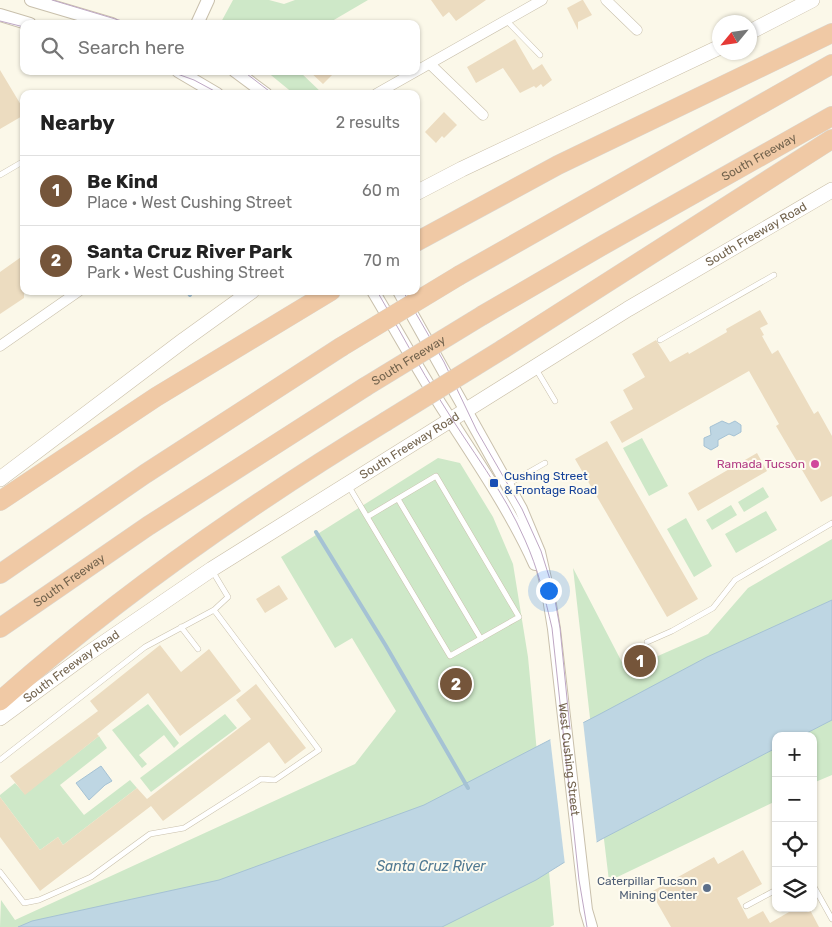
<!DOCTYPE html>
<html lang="en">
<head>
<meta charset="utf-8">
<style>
	body { margin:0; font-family:Rubik,sans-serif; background:#f2f2f2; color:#222 }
	.controls { position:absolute; right:15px; bottom:15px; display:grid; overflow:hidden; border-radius:10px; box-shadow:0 1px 4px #0004 }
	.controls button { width:45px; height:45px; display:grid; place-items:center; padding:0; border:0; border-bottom:1px solid #e0e0e0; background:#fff; color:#222; font:25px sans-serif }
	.compass { position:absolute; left:712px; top:15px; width:45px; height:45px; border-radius:50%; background:#fff; box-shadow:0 1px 4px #0004; rotate:241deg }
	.you { position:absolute; left:548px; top:590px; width:18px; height:18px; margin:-12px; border:4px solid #fff; border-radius:50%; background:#1a73e8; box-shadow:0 0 0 8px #1a73e833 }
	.badge { display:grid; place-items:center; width:32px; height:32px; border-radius:50%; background:#75553a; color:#fff; font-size:16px; font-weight:700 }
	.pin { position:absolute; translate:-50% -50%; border:2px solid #fff; box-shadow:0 1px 5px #0006 }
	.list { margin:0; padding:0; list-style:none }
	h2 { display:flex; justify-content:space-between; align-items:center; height:65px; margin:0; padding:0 20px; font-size:21px }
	h2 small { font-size:16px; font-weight:400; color:#767676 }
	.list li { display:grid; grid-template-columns:32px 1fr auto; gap:15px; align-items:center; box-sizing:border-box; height:70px; padding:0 20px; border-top:1px solid #e0e0e0 }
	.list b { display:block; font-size:19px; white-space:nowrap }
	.list p { margin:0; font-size:16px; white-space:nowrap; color:#767676 }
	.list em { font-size:16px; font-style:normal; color:#767676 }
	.icon { flex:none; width:28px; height:28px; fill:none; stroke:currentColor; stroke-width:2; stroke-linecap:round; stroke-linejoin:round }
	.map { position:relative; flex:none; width:832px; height:927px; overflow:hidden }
	.search { position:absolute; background:#fff; box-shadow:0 1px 4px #0004; left:20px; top:20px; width:400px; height:55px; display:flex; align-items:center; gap:12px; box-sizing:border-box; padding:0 18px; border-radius:10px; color:#767676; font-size:19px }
	.panel { position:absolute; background:#fff; box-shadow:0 1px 4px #0004; left:20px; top:90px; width:400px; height:205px; border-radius:10px }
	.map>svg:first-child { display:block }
	.green { fill:#cee8c8 }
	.water { fill:#bed6e3; stroke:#a5c2d4 }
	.pier { fill:#fbf8e9 }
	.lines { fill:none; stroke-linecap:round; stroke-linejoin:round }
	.stream { stroke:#a5c2d4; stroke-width:4 }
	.building { fill:#ecdcc0 }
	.service-casing { stroke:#c9c0ac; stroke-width:6 }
	.minor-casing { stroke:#c9c0ac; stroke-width:11 }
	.tertiary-casing { stroke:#c9c0ac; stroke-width:14 }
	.secondary-casing { stroke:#cabfa8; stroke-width:16 }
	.motorway-casing { stroke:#dbd7d1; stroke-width:20 }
	.service { stroke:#fff; stroke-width:5 }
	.minor { stroke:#fff; stroke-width:10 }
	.tertiary { stroke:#fff; stroke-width:12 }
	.secondary { stroke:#fff; stroke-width:15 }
	.motorway { stroke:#f0c9a5; stroke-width:19 }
	.tram { stroke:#bea7c4; stroke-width:1 }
	.motorway-bridge-casing { stroke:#dbd7d1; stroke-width:20; stroke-linecap:butt }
	.motorway-bridge { stroke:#f0c9a5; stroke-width:19 }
	.hotel-dot { fill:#d1479c; stroke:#fefbef; stroke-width:2 }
	.transit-dot { fill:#1a4fb4; stroke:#fefbef; stroke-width:2 }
	.service-dot { fill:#5c6f8a; stroke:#fefbef; stroke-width:2 }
	.labels { text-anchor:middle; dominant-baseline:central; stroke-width:4; stroke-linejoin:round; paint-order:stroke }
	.street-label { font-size:12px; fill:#73644e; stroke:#fefbef }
	.hotel-label { font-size:12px; fill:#b23c85; stroke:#fefbef; text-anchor:end }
	.transit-label { font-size:12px; fill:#164399; stroke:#fefbef; text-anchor:start }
	.service-label { font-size:12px; fill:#4e5e75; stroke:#fefbef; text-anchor:end }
	.water-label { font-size:14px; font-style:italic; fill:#507992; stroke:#fefbef }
</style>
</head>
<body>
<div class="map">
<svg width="832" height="927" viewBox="0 0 832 927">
	<rect width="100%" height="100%" fill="#fbf8e9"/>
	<!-- green -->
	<path class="green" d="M233,0H269L284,4L295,0H368L327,24H220Z
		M266,71H299L323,94H294Z
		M642,438L668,486L649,496L623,448Z
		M438,458L460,463L493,517L513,564L528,657L544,827L591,727L573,568L626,670L708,634L748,588L832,539V775L813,783V736H776V801L609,881L603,831L548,861L554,925L550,927H0L1,900L15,920L355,764L396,711L352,638L335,648L281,557Z
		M763,487L769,497L744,512L738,502Z
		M731,505L737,515L712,530L706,520Z
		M766,511L777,530L736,553L725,534Z
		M686,518L712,566L694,577L667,529Z
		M148,704L179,743L174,748L164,735L139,755L147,764L142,768L112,730Z
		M225,714L237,728L151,792L140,778Z
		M99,736L107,748L60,785L84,815L130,780L137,788L63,845L58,837L40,850L0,797V795L15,783L25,794Z"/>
	<!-- water -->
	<path class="water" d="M722,421L729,424L735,421L741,425V432L734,436L729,434L718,440V446L711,450L704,446V438L711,435L710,427Z
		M832,600V720L801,736H776V748L600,840L536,880L442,927H18L32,921L219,880L424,805L600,714L707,657Z
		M101,766L112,781L105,785L89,800L76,783Z"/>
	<!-- pier -->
	<path class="pier" d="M583,721L597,845L565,865L550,737Z"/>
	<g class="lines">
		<!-- stream -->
		<path class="stream" d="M187,291L190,295
			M316,532L386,646L468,788"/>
	</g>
	<!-- building -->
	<path class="building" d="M431,0H486L456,21L449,12L443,17Z
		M582,0H583L592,15L578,22V30L567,8Z
		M515,39L533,70L542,64L552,80L543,87L541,84L536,88L534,86L520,93L503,68L476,83L467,67Z
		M0,70L24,110V115L0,129Z
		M309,71H336L323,84Z
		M444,112L457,125L444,138L442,136L436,143L425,132Z
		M24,255V298L0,314V272Z
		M760,310L768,324L760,328L764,335L762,336L772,354L778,350L814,414L818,411L832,436V496L821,502L776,426L779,424L749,371L622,443L610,422L633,409L623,390L645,377L632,354L656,340L670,362L688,352L689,354L727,332L726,329Z
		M607,441L698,599L667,617L575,459Z
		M757,453L767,471L698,511L688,493Z
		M279,585L288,599L265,613L256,599Z
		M160,645L181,672L209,649L241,691L180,736L148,693L97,734L99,736L25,795L10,776L98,711L90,701Z
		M256,684L306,748L285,764L269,742L163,821L151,806L40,891L0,837V797L40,850L58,837L63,845L137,788L147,799L251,719L236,700Z
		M743,850L762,884L737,898L748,919L763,911L770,923L796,908H809L819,927H671L651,892L714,857L718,864Z"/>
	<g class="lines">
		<defs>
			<path id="service" d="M506,20L540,55
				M140,94H142
				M0,175L24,161
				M660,340L774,275
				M536,369L555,401
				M508,484L545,463
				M348,485L450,656L519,617L436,476L367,517
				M398,499L481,639
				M181,627L198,649
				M647,642L672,631L713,608L735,580L832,523
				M0,760L145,647L214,610L228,597L213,572
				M0,872L24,903L39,900L91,877L150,834L184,828L261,779L275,780L319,750L214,610
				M813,885L832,919
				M746,906L776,890"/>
			<path id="minor" d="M606,0L637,30
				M430,64L483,115
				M376,94L542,0
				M0,346L79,291"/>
			<g id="tertiary">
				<path d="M31,0L112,24"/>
				<path d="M0,15L30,24"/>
				<path d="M197,24L208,0"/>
				<path d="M178,71L217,94"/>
				<path d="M235,71L266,94"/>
				<path d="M373,291C397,331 419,371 444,410C476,460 510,509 535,564"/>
				<path id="s1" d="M399,291L507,484L521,509L539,552L548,592L554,629L586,910L591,927"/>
			</g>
			<g id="secondary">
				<path d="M750,32L812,0"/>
				<path d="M416,193L462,169L720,47"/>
				<path d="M0,479L184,340L252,291"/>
				<path id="s2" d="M0,718L83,657L212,569L628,309L832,190"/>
			</g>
			<g id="motorway">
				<path d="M416,242L558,165L832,33"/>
				<path d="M460,275L832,64"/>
				<path id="s3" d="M483,315L605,244L832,116"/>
				<path d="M503,349L832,139"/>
				<path d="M0,501L156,397L331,291"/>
				<path d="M0,574L145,474L341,347"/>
				<path id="s4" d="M0,628L148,526L365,387"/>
				<path d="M0,701C119,595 249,505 385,422"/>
			</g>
		</defs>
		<!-- service casing -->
		<use href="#service" class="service-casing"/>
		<!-- minor casing -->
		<use href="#minor" class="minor-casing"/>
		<!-- tertiary casing -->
		<use href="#tertiary" class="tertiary-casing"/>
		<!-- secondary casing -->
		<use href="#secondary" class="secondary-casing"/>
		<!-- motorway casing -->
		<use href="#motorway" class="motorway-casing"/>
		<!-- service -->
		<use href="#service" class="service"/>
		<!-- minor -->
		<use href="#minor" class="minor"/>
		<!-- tertiary -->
		<use href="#tertiary" class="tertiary"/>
		<!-- secondary -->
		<use href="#secondary" class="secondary"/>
		<!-- motorway -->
		<use href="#motorway" class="motorway"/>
		<!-- tram -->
		<path class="tram" d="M52,0L132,24
			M0,21L24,27
			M169,71L194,80L220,94
			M243,71L273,94
			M377,291C399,329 419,367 442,403C470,449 504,491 525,540C538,569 545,598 552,628L579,880L587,927
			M403,291L444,362L477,431L522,509L541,551L553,589L560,628L570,729"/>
		<defs>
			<g id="motorway-bridge">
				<path d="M341,347L460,275"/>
				<path id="s5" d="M365,387L483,315"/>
				<path d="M385,422L503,349"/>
			</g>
		</defs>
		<!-- motorway-bridge casing -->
		<use href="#motorway-bridge" class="motorway-bridge-casing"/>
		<!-- motorway-bridge -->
		<use href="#motorway-bridge" class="motorway-bridge"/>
	</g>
	<!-- markers -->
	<circle class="hotel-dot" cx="815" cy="464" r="5"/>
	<rect class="transit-dot" x="489" y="478" width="10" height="10" rx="2.5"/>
	<circle class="service-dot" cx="707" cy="888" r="5"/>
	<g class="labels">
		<!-- street labels -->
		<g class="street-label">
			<text stroke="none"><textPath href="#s3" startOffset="318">South Freeway</textPath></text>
			<text stroke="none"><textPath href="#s2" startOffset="898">South Freeway Road</textPath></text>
			<text stroke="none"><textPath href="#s5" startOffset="51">South Freeway</textPath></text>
			<text stroke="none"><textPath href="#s2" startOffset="492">South Freeway Road</textPath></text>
			<text stroke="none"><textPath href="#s4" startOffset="84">South Freeway</textPath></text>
			<text stroke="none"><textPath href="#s2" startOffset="88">South Freeway Road</textPath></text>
			<text stroke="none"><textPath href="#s1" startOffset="506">West Cushing Street</textPath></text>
		</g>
		<!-- hotel labels -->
		<g class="hotel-label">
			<text x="805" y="464">Ramada Tucson</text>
		</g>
		<!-- transit labels -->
		<g class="transit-label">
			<text x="504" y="476">Cushing Street<tspan x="504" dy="14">&amp; Frontage Road</tspan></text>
		</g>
		<!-- service labels -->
		<g class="service-label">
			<text x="697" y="881">Caterpillar Tucson<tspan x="697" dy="14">Mining Center</tspan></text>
		</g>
		<!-- water labels -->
		<g class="water-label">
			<text x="431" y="866">Santa Cruz River</text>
		</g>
	</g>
</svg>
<div class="controls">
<button>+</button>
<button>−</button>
<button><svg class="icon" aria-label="locate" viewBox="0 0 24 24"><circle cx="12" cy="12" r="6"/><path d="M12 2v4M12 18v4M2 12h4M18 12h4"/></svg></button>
<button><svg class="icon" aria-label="layers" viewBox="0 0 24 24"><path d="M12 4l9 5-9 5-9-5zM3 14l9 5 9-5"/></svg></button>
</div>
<svg class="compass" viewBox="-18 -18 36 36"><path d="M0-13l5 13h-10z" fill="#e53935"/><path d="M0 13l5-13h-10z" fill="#767676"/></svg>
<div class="you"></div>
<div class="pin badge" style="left:640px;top:661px">1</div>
<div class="pin badge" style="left:456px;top:684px">2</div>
<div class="search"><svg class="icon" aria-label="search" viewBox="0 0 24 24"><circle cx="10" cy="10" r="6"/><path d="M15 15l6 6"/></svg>Search here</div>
<section class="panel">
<h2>Nearby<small>2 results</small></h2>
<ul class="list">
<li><span class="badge">1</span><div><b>Be Kind</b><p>Place · West Cushing Street</p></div><em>60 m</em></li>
<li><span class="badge">2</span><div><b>Santa Cruz River Park</b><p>Park · West Cushing Street</p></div><em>70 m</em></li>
</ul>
</section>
</div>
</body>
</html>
